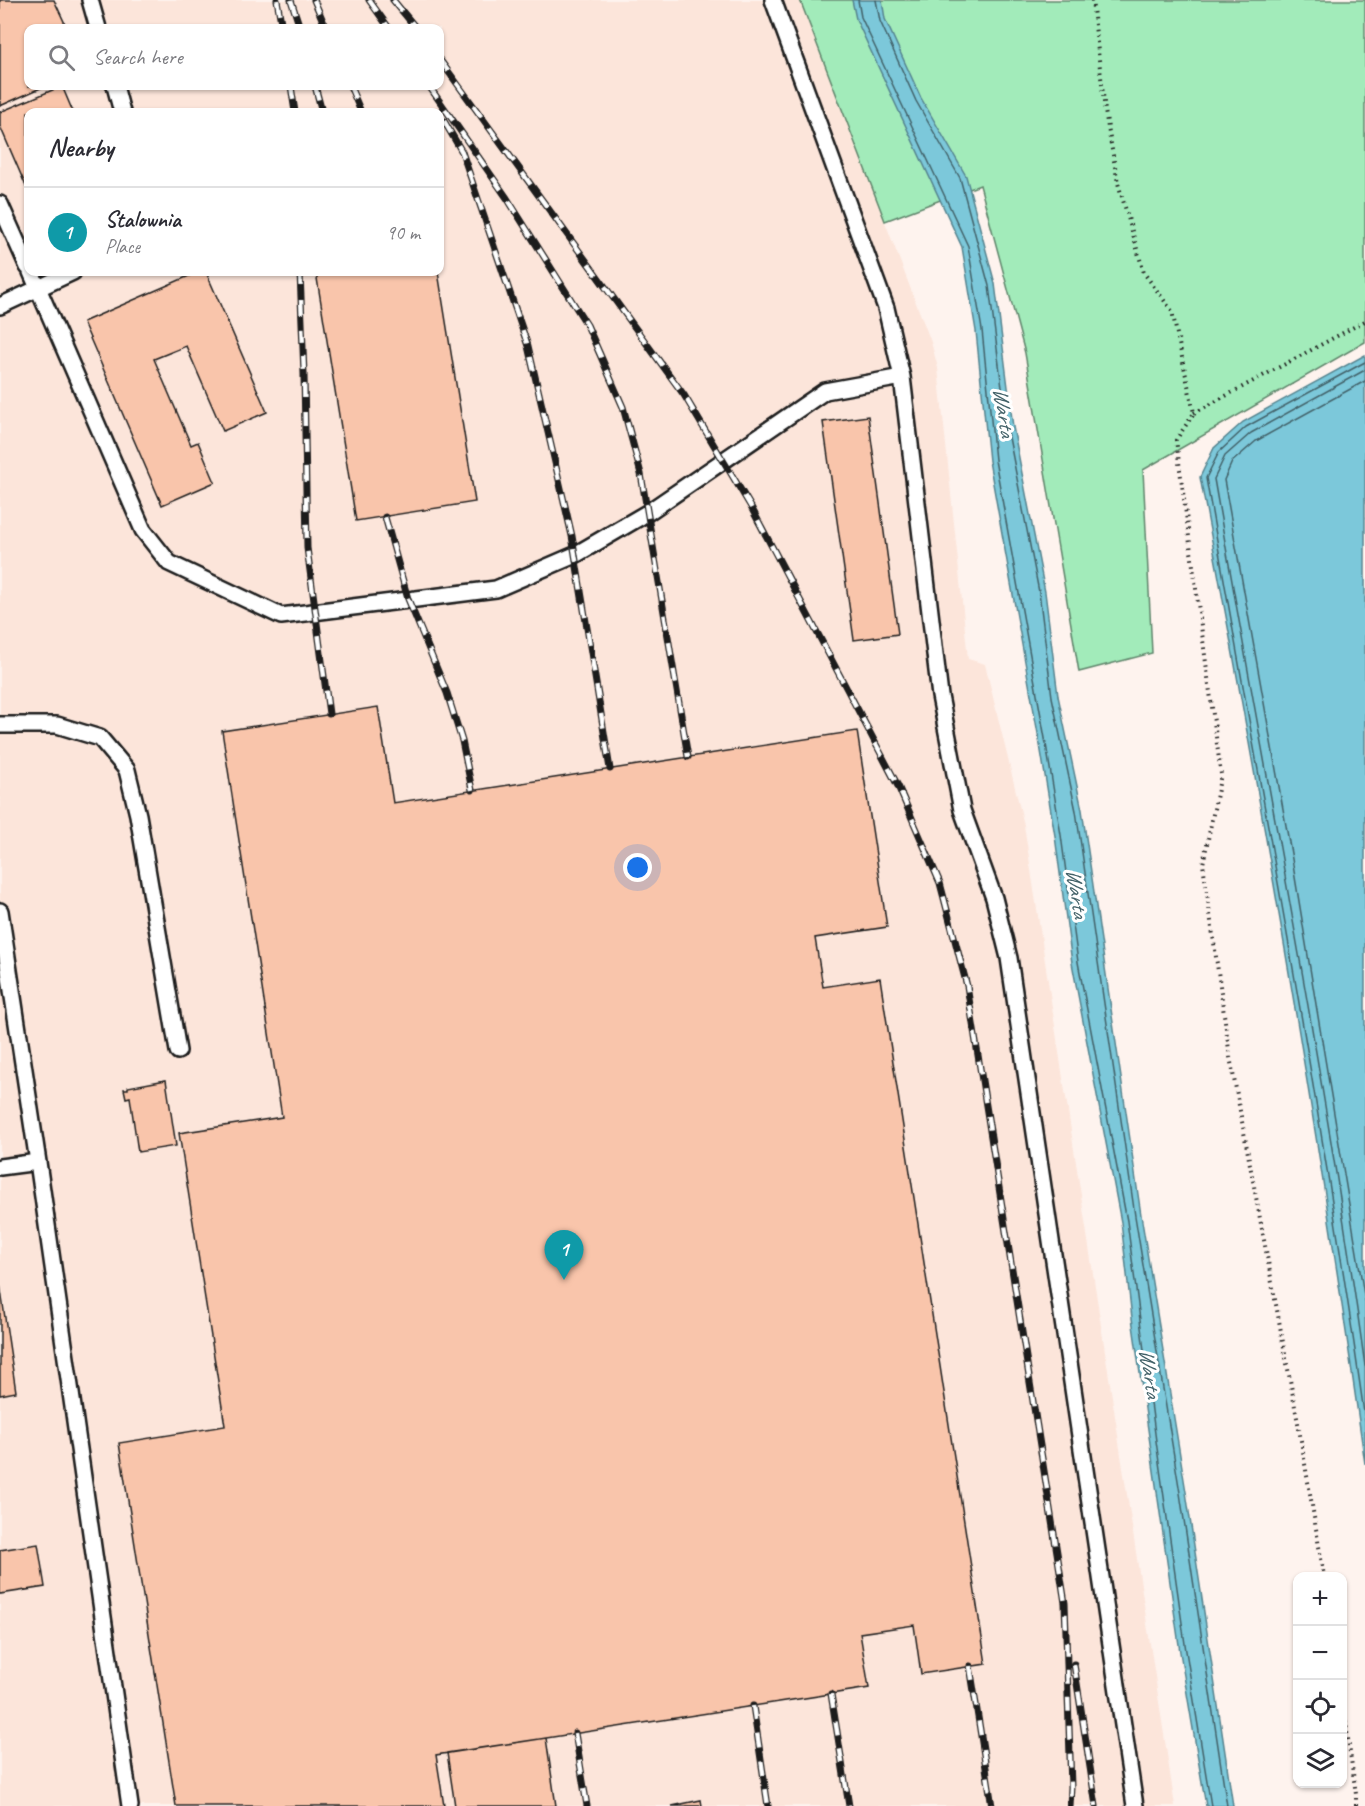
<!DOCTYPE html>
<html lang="en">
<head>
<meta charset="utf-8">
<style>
	body { margin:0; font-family:Caveat,sans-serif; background:#f2f2f3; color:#2b2b33 }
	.controls { position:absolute; right:18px; bottom:18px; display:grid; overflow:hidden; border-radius:12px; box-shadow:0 2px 4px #0004 }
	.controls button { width:54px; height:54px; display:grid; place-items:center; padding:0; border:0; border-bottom:2px solid #e1e1e2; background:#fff; color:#2b2b33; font:30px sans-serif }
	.you { position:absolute; left:638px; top:868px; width:21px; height:21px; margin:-15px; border:4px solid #fff; border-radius:50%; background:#1a73e8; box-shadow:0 0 0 9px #1a73e833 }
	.badge { display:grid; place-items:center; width:39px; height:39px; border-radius:50%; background:#111827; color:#fff; font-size:20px; font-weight:700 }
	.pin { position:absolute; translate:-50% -50px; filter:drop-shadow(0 2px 3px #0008) }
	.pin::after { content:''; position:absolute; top:32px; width:21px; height:18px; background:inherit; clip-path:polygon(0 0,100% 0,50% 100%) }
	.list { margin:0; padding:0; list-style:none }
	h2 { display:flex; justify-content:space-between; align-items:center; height:78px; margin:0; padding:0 24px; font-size:26px }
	h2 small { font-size:20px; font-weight:400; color:#7c7c81 }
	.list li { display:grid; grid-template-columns:39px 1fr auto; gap:18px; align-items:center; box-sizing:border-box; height:90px; padding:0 24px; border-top:2px solid #e1e1e2 }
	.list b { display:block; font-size:22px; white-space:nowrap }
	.list p { margin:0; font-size:20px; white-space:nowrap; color:#7c7c81 }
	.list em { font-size:20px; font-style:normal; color:#7c7c81 }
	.icon { flex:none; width:33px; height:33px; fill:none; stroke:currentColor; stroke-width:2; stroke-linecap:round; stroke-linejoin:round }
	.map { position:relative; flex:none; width:1365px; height:1806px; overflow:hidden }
	.search { position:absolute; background:#fff; box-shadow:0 2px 4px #0004; left:24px; top:24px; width:420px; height:66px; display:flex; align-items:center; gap:15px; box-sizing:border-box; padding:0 21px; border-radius:12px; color:#7c7c81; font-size:22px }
	.panel { position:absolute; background:#fff; box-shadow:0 2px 4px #0004; left:24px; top:108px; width:420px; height:168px; border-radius:12px }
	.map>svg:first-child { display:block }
	.built { fill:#fce5da; fill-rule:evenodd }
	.green { fill:#a2ebba; stroke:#5f846b; stroke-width:1.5 }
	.water { fill:#7bc8da; stroke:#55838e; stroke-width:1.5 }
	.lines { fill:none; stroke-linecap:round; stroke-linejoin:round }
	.shore { stroke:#426168; stroke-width:1.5 }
	.building { fill:#f9c5ab; stroke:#1c1c1c; stroke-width:1.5 }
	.service-casing { stroke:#1c1c1c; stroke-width:20 }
	.path { stroke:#1c1c1c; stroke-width:4; stroke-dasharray:1.5 4.5; stroke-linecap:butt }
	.service { stroke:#fff; stroke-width:15 }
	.rail-casing { stroke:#1c1c1c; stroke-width:7 }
	.rail { stroke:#fff; stroke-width:4.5; stroke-dasharray:14; stroke-linecap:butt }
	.labels { text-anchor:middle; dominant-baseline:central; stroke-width:6; stroke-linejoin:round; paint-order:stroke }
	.water-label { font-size:22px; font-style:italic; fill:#426168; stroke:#fff }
</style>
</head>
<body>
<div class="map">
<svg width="1365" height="1806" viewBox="0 0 1365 1806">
	<rect width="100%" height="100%" fill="#fef3ee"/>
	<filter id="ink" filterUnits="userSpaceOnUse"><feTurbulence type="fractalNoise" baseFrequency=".0167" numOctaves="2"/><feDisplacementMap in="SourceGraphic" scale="12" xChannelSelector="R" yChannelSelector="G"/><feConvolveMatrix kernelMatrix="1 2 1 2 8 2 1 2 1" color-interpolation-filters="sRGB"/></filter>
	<g filter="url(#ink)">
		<!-- built -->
		<path class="built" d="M0,0H800L931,342L938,368L968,659L985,664L1024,825L1175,1806H0ZM28,28H440V86H28ZM28,112H440V272H28Z"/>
		<!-- green -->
		<path class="green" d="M800,0H1365V342L1143,470L1152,653L1079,672L1025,353L980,185L885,221Z"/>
		<!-- water -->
		<path class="water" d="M852,0H882L885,19L921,98L966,176L995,284L1013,427L1045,592L1058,696L1082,810L1141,1215L1186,1492L1233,1806H1206L1180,1652L1132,1318L1121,1222L1072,963L1055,836L1040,745L989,461L976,331L962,247L856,19Z
			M1365,355V1464C1319,1133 1262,804 1200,477L1214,448L1243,422Z"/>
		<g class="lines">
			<!-- shore -->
			<path class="shore" d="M858,0L861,17L968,246L982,330L995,460L1046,744L1061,835L1078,962L1127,1221L1156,1441L1186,1651L1211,1806
				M876,0L880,21L916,101L960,178L989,286L1007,427L1039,592L1052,697L1076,811L1135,1216L1180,1493L1227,1806
				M1365,362L1246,427L1219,452L1206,478C1261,792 1321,1105 1365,1420
				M1365,370L1251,433L1225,456L1214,479C1265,774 1324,1069 1365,1366
				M1365,381L1256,441L1232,462L1224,480L1292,859L1365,1301"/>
		</g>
		<!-- building -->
		<path class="building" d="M0,0H54L67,28H28V86H45L0,106Z
			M62,86L73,112H28V191L0,126V112Z
			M198,272H206L267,412L223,431L186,346L154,359L191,445L198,442L215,482L162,505L83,322Z
			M316,272H438L475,502L356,521Z
			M868,416L898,634L854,640L823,422Z
			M378,707L393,803L857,731L887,927L815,938L823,987L880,978L986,1664L921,1674L914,1625L860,1633L869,1688L436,1755L444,1806H176L119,1443L225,1426L179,1133L282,1117L222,731Z
			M166,1080L176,1146L138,1152L130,1097L126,1098L124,1089H128V1087Z
			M0,1284L16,1392L0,1395Z
			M38,1544L45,1587L0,1594V1550Z
			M546,1738L556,1806H455L447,1753Z
			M701,1800L702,1806H672Z"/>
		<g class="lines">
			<defs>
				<path id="service" d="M90,0L98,28
					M773,0L886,308L902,377L940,696L962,810L994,898L1009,958L1135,1806
					M115,86L122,112
					M0,204L28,267
					M31,272L143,530L169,563L281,616L496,589L575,555L647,513L825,391L902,377
					M0,306L73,272
					M0,725H57L100,738L127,770L138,815L178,1051
					M0,911L38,1162L130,1806
					M0,1167L38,1162"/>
			</defs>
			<!-- service casing -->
			<use href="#service" class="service-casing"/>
			<!-- path -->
			<path class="path" d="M1092,0L1105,111L1118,183L1144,273L1172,311L1194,413L1176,440L1221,774L1203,864L1230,1057L1298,1423L1324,1576
				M1194,413L1365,321
				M1342,1697L1356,1794V1806"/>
			<!-- service -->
			<use href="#service" class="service"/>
			<defs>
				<path id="rail" d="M277,0L282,28
					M291,0L300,28
					M314,0L326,28
					M369,0L389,28
					M393,0L416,28
					M440,60L684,395L751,507L898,786L940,883L967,986L1065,1603L1071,1787L1070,1806
					M291,86L295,112
					M315,86L322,112
					M350,86L361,112
					M429,86L507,198L587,325L623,407L641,474L688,757
					M444,121L462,152L528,346L572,536L610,769
					M300,272L304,374L307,548L329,714
					M385,517L408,599L447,693L462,741L472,790
					M1074,1664L1096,1806
					M970,1666L992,1806
					M831,1694L849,1806
					M753,1706L768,1806
					M575,1733L587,1806"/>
			</defs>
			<!-- rail casing -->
			<use href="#rail" class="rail-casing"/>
			<!-- rail -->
			<use href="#rail" class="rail"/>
		</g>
	</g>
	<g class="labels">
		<!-- water labels -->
		<g class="water-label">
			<text transform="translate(1004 412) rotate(81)">Warta</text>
			<text transform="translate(1077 893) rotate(81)">Warta</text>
			<text transform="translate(1150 1373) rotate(81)">Warta</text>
		</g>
	</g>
</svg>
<div class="controls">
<button>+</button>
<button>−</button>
<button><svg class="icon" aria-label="locate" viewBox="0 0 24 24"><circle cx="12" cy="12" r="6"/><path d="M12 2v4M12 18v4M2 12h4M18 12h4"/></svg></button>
<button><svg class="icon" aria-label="layers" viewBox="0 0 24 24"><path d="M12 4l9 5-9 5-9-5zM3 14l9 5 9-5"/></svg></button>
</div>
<div class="you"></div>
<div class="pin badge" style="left:564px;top:1280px;background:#0f9aa8">1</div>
<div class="search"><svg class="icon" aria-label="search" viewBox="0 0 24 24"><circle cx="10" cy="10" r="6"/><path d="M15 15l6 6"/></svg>Search here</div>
<section class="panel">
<h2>Nearby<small></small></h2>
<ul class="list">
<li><span class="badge" style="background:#0f9aa8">1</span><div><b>Stalownia</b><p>Place</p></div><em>90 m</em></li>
</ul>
</section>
</div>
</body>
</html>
